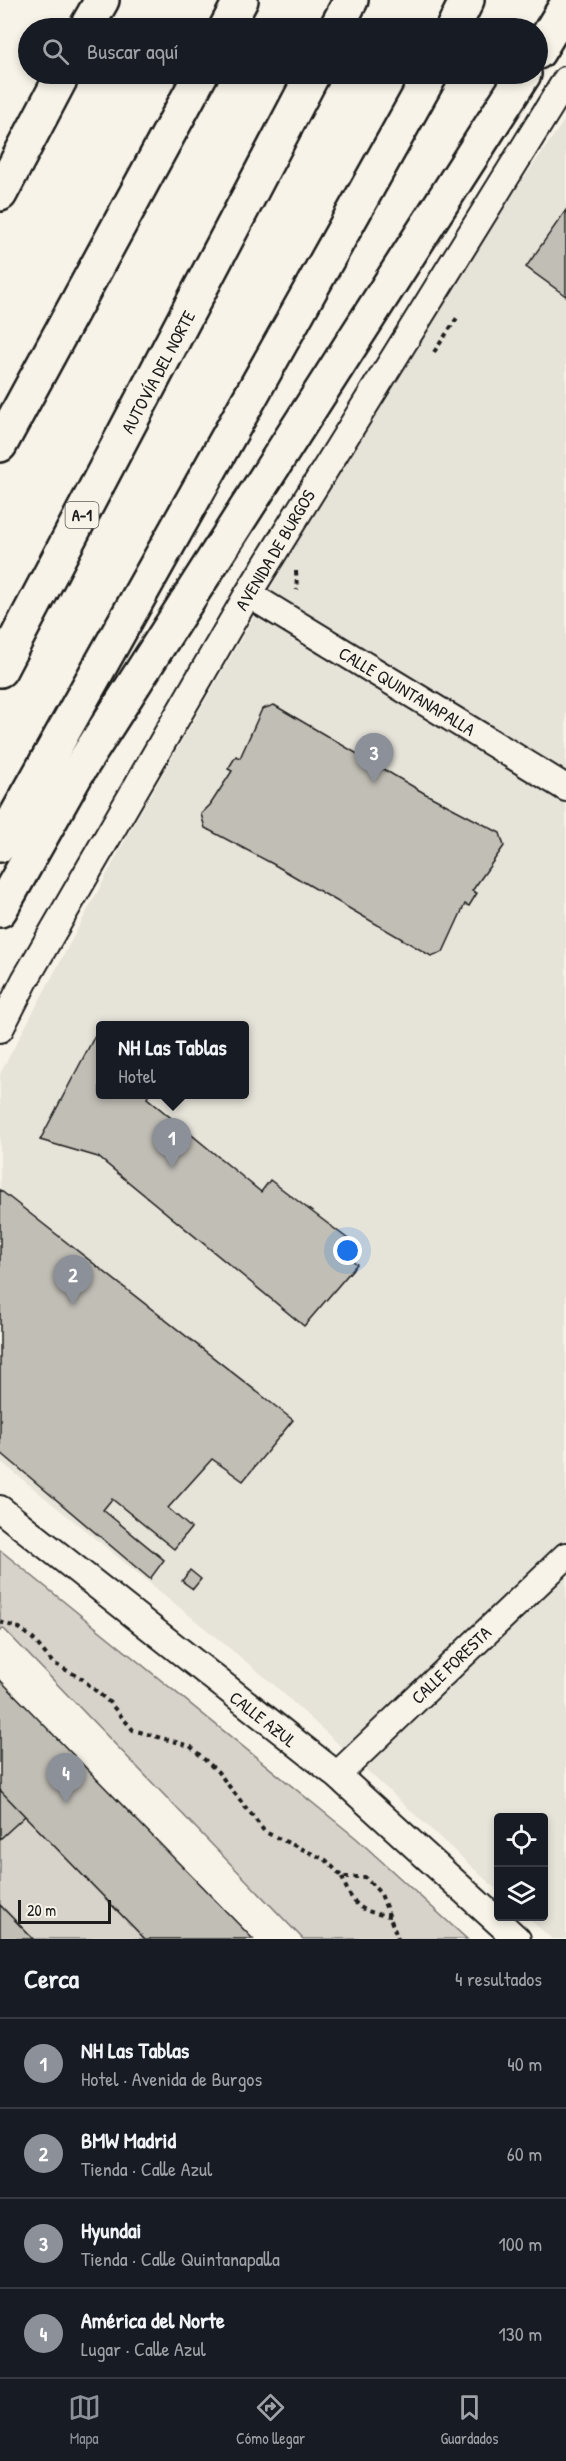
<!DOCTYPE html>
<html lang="es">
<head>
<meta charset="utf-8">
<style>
	body { margin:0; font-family:"Patrick Hand",sans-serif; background:#20242c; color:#f1f3f6 }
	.controls { position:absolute; right:18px; bottom:18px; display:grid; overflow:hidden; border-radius:6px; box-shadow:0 3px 9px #0003 }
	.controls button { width:54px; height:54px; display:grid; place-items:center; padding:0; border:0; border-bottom:2px solid #363941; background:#171b24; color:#f1f3f6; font:30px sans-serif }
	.scale { position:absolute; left:18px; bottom:15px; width:93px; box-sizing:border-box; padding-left:6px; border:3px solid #1c1c1c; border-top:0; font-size:16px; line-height:21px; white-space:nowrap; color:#1c1c1c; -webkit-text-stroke:4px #f7f3e8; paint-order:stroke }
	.you { position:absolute; left:348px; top:1251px; width:21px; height:21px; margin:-15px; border:4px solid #fff; border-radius:50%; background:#1a73e8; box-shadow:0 0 0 9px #1a73e833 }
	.badge { display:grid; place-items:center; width:39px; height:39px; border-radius:50%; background:#8c9099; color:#fff; font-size:20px; font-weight:700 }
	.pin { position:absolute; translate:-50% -50px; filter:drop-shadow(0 2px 3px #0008) }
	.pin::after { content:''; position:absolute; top:32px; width:21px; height:18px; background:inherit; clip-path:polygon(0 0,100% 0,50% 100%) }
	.popup { position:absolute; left:96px; top:1021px; width:153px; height:78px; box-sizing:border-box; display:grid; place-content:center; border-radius:6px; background:#171b24; filter:drop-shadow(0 2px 4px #0005); font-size:20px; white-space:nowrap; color:#9ea1a6 }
	.popup b { font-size:22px; color:#f1f3f6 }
	.popup::after { content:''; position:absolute; left:50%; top:100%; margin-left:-12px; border:12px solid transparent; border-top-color:#171b24 }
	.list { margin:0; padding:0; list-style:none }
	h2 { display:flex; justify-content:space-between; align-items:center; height:78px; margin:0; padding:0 24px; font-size:26px }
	h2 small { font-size:20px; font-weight:400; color:#9ea1a6 }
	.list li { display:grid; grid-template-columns:39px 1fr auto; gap:18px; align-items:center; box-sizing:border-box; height:90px; padding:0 24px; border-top:2px solid #363941 }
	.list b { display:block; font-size:22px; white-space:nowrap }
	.list p { margin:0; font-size:20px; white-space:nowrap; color:#9ea1a6 }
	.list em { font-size:20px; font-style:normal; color:#9ea1a6 }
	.icon { flex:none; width:33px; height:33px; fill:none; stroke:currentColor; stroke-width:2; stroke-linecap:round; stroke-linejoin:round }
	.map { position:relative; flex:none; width:566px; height:1939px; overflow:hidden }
	.search { position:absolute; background:#171b24; box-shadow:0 3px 9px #0003; left:18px; right:18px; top:18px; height:66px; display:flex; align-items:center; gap:15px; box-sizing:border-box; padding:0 21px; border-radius:33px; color:#9ea1a6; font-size:22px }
	.sheet { height:438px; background:#171b24 }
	nav { display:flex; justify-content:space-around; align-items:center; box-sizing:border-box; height:84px; border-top:2px solid #363941; background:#171b24; font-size:16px; color:#9ea1a6 }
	nav a { display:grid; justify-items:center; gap:3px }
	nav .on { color:#8c9099 }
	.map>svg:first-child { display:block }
	.built { fill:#e6e3d9; fill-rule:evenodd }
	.green { fill:#d7d3cb; stroke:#7a7874; stroke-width:1.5 }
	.building { fill:#c0beb5; stroke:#1c1c1c; stroke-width:1.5 }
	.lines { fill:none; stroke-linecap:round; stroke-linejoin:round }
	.street-casing { stroke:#1c1c1c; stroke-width:30 }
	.secondary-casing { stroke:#1c1c1c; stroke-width:38 }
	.highway-casing { stroke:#1c1c1c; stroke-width:38 }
	.path { stroke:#1c1c1c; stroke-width:4; stroke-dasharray:4.5 4.5; stroke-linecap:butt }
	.street { stroke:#f7f3e8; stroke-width:26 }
	.secondary { stroke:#f7f3e8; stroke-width:33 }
	.highway { stroke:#f7f3e8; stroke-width:33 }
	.labels { text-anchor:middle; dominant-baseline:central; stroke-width:5; stroke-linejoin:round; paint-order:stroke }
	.shield { fill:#f7f3e8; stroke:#5e5c59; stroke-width:1.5 }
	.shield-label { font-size:16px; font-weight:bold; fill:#1c1c1c }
	.street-label { font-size:18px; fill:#1c1c1c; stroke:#f7f3e8 }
</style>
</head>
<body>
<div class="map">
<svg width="566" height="1939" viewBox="0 0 566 1939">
	<rect width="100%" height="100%" fill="#f7f3e8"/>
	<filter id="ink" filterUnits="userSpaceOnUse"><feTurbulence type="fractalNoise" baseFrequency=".0167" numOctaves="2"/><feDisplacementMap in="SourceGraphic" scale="12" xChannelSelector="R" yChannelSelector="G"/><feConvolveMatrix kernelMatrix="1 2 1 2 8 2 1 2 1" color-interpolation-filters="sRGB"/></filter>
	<g filter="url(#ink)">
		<!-- built -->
		<path class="built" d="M566,118V1939H552L527,1917L544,1916V1818H498V1891L271,1682L0,1461V1074L136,820L299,539L487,231ZM100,1026H244V1094H100Z"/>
		<!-- green -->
		<path class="green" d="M0,1550L356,1838L467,1939H303L3,1628L0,1630Z
			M0,1790L145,1939H33L0,1905Z"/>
		<!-- building -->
		<path class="building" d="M566,210V296L526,267Z
			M274,705L424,793L500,833L504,846L472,891L477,893L469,906L465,904L443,952L431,956L273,864L205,828L201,814L210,805L232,771L228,769L236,756L240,758L262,709Z
			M100,1026V1094H149L147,1098L261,1192L270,1180L356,1245L345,1255L357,1264L304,1326L98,1157L40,1140Z
			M0,1190L293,1420L243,1481L212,1459L168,1508L191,1528L174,1549L112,1499L103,1510L164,1560L150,1579L0,1452Z
			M190,1570L201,1579L193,1589L182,1581Z
			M0,1680L253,1939H145L25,1816L0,1790Z
			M0,1790L25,1816L0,1839Z
			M0,1905L33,1939H0Z"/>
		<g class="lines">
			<defs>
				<path id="street" d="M248,594L566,788
					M0,1029L25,980L248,594L566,80
					M0,1509L337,1775L517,1939
					M337,1775L566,1556"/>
				<path id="secondary" d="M538,52L566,6
					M0,910L77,773L524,74"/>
				<path id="highway" d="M86,28L102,0
					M226,28L241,0
					M336,28L351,0
					M453,28L467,0
					M0,194L63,74
					M0,445L201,74
					M0,670L313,74
					M0,845L431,74"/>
			</defs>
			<!-- street casing -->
			<use href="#street" class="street-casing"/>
			<!-- secondary casing -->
			<use href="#secondary" class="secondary-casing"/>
			<!-- highway casing -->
			<use href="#highway" class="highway-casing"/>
			<!-- path -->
			<path class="path" d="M434,352L457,318
				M296,571L297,590
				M0,1622L19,1628L33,1639L53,1663L81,1678L110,1703L133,1730L190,1746L218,1772L265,1832L326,1860L342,1877H365L381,1894L398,1939
				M342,1877C352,1905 360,1912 390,1916"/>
			<!-- street -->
			<use href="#street" class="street"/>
			<!-- secondary -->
			<use href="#secondary" class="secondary"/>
			<!-- highway -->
			<use href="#highway" class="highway"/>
		</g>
	</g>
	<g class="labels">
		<!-- shield labels -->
		<rect class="shield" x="65.5" y="502" width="33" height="26" rx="4.5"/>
		<g class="shield-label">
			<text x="82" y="515">A-1</text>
		</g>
		<!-- street labels -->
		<g class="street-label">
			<text transform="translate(158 372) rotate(-62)">AUTOVÍA DEL NORTE</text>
			<text transform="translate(275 550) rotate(-59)">AVENIDA DE BURGOS</text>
			<text transform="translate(407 691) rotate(31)">CALLE QUINTANAPALLA</text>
			<text transform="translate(451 1665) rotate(-44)">CALLE FORESTA</text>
			<text transform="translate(263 1719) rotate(38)">CALLE AZUL</text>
		</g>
	</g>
</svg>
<div class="controls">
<button><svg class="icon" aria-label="locate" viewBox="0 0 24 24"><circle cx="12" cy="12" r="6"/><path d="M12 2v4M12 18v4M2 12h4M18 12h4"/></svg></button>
<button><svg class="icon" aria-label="layers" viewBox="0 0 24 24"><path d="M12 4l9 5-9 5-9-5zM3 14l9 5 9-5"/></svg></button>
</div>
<div class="scale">20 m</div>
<div class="you"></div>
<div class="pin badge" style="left:172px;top:1168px">1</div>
<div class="popup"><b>NH Las Tablas</b>Hotel</div>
<div class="pin badge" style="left:73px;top:1305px">2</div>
<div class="pin badge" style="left:374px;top:783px">3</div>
<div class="pin badge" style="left:66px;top:1803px">4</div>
<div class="search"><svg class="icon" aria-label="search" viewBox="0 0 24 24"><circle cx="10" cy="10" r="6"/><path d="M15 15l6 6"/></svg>Buscar aquí</div>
</div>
<section class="sheet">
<h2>Cerca<small>4 resultados</small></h2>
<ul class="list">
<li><span class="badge">1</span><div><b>NH Las Tablas</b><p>Hotel · Avenida de Burgos</p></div><em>40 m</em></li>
<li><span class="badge">2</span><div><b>BMW Madrid</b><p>Tienda · Calle Azul</p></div><em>60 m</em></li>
<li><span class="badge">3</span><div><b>Hyundai</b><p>Tienda · Calle Quintanapalla</p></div><em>100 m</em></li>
<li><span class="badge">4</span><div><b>América del Norte</b><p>Lugar · Calle Azul</p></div><em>130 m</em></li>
</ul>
</section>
<nav>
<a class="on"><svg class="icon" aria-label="map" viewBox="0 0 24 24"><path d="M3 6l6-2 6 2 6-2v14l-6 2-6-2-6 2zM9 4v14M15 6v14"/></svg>Mapa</a>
<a><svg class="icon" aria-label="directions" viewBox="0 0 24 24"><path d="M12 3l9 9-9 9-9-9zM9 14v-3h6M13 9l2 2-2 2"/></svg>Cómo llegar</a>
<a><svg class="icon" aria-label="saved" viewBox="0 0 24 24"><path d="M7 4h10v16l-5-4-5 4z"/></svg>Guardados</a>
</nav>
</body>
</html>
